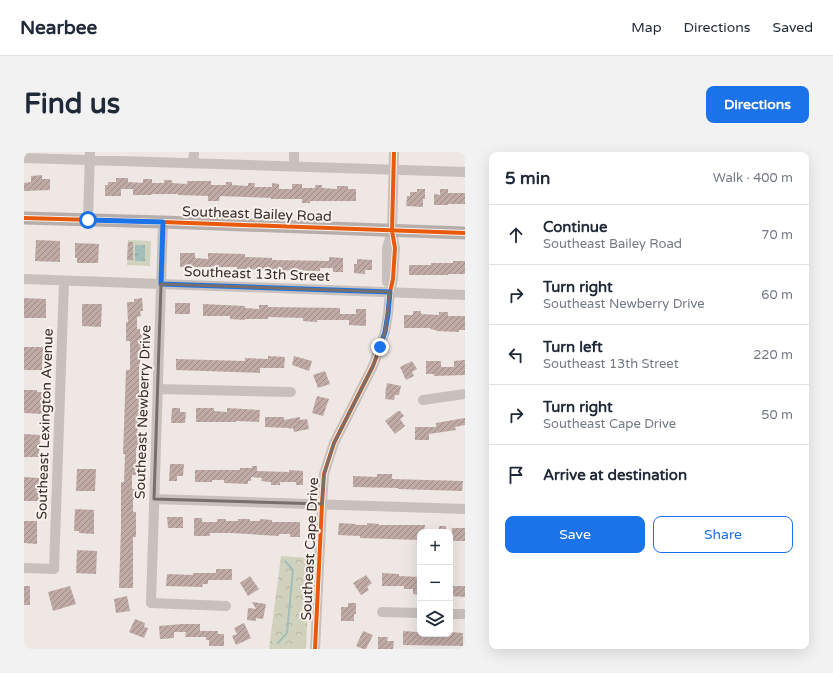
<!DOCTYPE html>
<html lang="en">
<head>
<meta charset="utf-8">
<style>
	body { margin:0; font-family:"Varela Round",sans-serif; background:#f2f2f3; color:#1f2937 }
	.controls { position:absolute; right:12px; bottom:12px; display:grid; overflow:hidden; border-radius:8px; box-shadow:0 4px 16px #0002 }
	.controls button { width:36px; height:36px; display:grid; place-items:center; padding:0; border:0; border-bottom:1px solid #e0e1e3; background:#fff; color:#1f2937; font:20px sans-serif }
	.stop { position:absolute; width:12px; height:12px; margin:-9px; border:3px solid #1a73e8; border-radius:50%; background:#fff }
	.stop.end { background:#1a73e8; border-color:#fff; box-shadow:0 1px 4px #0008 }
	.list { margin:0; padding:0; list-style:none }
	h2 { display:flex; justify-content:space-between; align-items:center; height:52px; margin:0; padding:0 16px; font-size:17px }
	h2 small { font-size:13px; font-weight:400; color:#747a83 }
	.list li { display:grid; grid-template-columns:26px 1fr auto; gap:12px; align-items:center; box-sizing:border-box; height:60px; padding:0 16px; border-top:1px solid #e0e1e3 }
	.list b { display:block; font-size:15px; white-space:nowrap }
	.list p { margin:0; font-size:13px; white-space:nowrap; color:#747a83 }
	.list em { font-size:13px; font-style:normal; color:#747a83 }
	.actions { display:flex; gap:8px; padding:12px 16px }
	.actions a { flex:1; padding:9px 0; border:1px solid #1a73e8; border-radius:8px; text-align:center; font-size:14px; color:#1a73e8 }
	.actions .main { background:#1a73e8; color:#fff }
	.icon { flex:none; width:22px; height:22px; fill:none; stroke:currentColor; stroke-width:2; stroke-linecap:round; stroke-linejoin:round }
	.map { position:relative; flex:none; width:441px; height:497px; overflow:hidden; border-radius:8px }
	header { display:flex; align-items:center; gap:24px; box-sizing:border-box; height:56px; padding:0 20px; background:#fff; border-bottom:1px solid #e0e1e3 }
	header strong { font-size:19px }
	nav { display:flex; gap:22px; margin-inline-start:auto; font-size:14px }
	.intro { display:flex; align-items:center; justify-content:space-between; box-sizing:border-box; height:96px; padding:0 24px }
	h1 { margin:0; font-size:28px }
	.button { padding:10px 18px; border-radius:8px; background:#1a73e8; color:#fff; font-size:14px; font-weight:700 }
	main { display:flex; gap:24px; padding:0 24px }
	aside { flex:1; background:#fff; border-radius:8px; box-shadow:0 4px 16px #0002 }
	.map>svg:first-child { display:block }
	.park { fill:url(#park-crowns) }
	.garden { fill:#d1d2be }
	.water { fill:url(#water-ripples) }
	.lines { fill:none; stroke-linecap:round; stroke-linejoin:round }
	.stream { stroke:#a1beba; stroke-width:2 }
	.building { fill:url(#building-hatch) }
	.minor { stroke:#c7c0bc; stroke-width:10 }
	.major { stroke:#b6aeab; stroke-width:13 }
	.cycleway-casing { stroke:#f9f1ec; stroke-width:6 }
	.cycleway { stroke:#e8590c; stroke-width:4 }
	.route { stroke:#1a73e8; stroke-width:5 }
	.marked { fill:none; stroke:#786e6b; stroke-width:3; stroke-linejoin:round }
	.labels { text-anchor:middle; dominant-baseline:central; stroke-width:4; stroke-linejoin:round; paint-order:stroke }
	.street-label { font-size:14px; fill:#382d2a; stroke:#f9f1ec }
</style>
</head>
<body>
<header>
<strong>Nearbee</strong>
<nav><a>Map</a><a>Directions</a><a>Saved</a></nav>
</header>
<div class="intro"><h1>Find us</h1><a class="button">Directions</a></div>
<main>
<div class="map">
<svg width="441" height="497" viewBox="0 0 441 497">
	<defs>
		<pattern id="park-crowns" width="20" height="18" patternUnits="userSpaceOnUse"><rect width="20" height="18" fill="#d1d2be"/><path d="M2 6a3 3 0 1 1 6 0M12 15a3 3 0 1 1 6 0" fill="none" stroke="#b4b5a3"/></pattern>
		<pattern id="water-ripples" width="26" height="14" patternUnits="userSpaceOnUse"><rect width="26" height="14" fill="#a1beba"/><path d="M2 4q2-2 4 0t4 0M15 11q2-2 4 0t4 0" fill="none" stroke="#849b97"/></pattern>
		<pattern id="building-hatch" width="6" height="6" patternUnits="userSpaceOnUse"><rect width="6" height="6" fill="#c0aaa6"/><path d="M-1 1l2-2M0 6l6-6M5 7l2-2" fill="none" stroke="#9d8b87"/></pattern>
	</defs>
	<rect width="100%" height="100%" fill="#eee7e3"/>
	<!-- park -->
	<path class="park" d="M257,404L286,406L282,497H245Z"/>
	<!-- garden -->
	<path class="garden" d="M104,88L127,89L126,114L103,113Z"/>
	<!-- water -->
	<path class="water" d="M111,93H121V109H111Z"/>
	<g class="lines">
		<!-- stream -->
		<path class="stream" d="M254,491L263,481L269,418L261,409"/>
	</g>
	<!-- building -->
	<path class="building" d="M18,23V27H26V38L0,39V31L7,30V24Z
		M92,26H104V30L119,31V27H128V31H140V28H148V31L163,32V29H187V33H202V30H208V33L224,34V31H231L230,35H248V31L255,32V37H268V32H278V36H291V33H298V36L313,37V34H324V37H332V49H286V51H278V47H247V46L223,45L196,44L195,49H184V44L154,43V42H128L127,43H109V37H97V44H81V33H84V30H92Z
		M393,37H401V47H399V55L382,54L383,44H386V40H393Z
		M416,37H424V41H441V52H424V53H410V42L416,43Z
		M12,88L36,89V110L11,109Z
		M104,90H109V108H103Z
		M51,91L75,92L74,111H53V106H51Z
		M156,101H171V106L184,107V101L221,102V105L248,106V108L305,109V105L319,106V120H309V116H296V119L213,117V115H156Z
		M333,107L348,108V118H341V122L330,121V112H333Z
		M429,109H441V122H424V123H385V113H407V111H429Z
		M0,146L22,147V166H0Z
		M118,146L119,159H116L117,164L113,165V177H116V182H118V189H117L116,212H115V255L113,284H115L114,296H112V323H108V337H113V347H109V360H112V385H109V436H95L97,376V330H100L101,302H99L102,218H106V189H102V170H104L103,150H110V147Z
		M151,151H166V162H151Z
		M58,152H78L77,175L58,174Z
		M179,152L221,154V156L235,157V153H244V155L316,156V162H332V157H342V174L325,173V168H293V170L279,169V166L244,165V167H221V168L206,167V164H179Z
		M389,159H397V162L415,163V160H424V164H441V178H435V180L412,179V178L406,177V176H380V163H389Z
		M0,195H19L18,218H0Z
		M244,204L261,205L260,216H236V221L152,218V207L221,209V206L244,207Z
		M270,204L288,209L285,219L268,213Z
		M441,208V223L410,224V222H402V209H417V215H430V209Z
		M388,209L393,217L388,220L390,224L382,228L376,215Z
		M301,219L306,232L294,236L289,223Z
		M363,231L377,234L375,243H371L370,248L361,247L362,242H361Z
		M0,238H13V240H18V262L0,261Z
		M293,244L305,247L299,264L288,261Z
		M148,256H156V260H162L161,271H147Z
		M172,256H190V259L203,260V256L236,258L235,270L212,269V270H172Z
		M374,259H376L380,264L376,267L381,274L371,282L361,269Z
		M241,265H260V268L276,265V268L283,267L285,277L270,280L269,276L266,277L265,276L241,275Z
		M441,266V273L431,275L432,278L405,282V288H391V275H412V271Z
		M0,282L16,283L15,305H0Z
		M146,312H160L159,324H153V329H145Z
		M228,314H233V319L265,320V318L279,319V333H272V330H256V333H247V330L237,329L238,326L227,325V329H224V332L200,331V328H188V330H171V318H216V316H228Z
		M53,317H72L71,339H52Z
		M353,322H368V327L439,329L438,339L374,337V336L329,335V324L353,325Z
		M0,325L15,326V349H0Z
		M51,357L70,358V382L55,381V379H50Z
		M143,365H159V376H144Z
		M170,366H178V370H193V367H202V369H214V367H226V369H236V367L248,368V370H276V385H266V382H255V384L208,381H186V384H170Z
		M0,369H13V392L0,391Z
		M315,371L332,372V373H343V371L355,372V373H401L400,380H396V388L336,386V384L314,383Z
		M415,374H422V380H415Z
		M428,376H441V389H427Z
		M53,398L73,399L72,422L52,421Z
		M192,417H208V428H184V432H179L178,435L142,434L143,422L169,423V421H192Z
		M358,421L375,422V424L396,425V443L389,442V437H380V434H358Z
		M342,423L348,431L343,435L345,438L337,443L329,431Z
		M226,424L235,437L224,444L216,431Z
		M0,434H6V453H0Z
		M46,434L52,452L29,459L24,440Z
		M426,434H441V445L426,444Z
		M103,444L106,459L92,461L90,447Z
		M228,450L242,452L239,467L232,466V469L223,468L224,456L232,457Z
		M324,451H332V462H330V469H317V455H324Z
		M111,467L121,471L120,475L124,476L120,486L105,480Z
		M220,471L227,486L212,493L208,484L213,482L210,476Z
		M158,472H176V479H194V482H200V494H185V488H182V485H161L162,480H150V486L136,487L135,474Z
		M339,479L349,483L342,497H339L332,494Z
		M379,479L394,480V482H426V480L439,481V494L379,493Z
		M354,485H364L363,489H370L369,497H354Z"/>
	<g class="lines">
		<!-- minor -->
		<path class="minor" d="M0,6L441,20
			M169,11L170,0
			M270,14V0
			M64,68L66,0
			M139,70L127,451L202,454
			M0,127L441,143
			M363,130V96L367,83
			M134,237L267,240
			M399,248L441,242
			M130,347L441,357
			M0,416L30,417L40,129
			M358,460L396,461
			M426,462H441
			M291,497L298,352L300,322L310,291L349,214L356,195L361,180L364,162L366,140L369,127L371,96L368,79L370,0"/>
		<!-- major -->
		<path class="major" d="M0,66L139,70L441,81"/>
		<defs>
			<path id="cycleway" d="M0,66L139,70L441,81
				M291,497L298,352L300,322L310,291L349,214L356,195L361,180L364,162L366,140L369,127L371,96L368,79L370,0"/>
		</defs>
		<!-- cycleway casing -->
		<use href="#cycleway" class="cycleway-casing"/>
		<!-- cycleway -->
		<use href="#cycleway" class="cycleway"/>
	</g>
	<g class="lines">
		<!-- route -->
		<path class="route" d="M64,68L139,70L137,132L366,140L364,162L361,180L356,195"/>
	</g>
	<!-- marked area -->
	<path class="marked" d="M137,132L366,140L361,180L349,214L310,291L300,322L298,352L130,347Z"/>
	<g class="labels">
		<!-- street labels -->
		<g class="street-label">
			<text transform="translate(233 62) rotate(2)">Southeast Bailey Road</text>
			<text transform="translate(233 122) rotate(2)">Southeast 13th Street</text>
			<text transform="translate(119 260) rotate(-88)">Southeast Newberry Drive</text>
			<text transform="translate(21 272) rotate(-88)">Southeast Lexington Avenue</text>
			<text transform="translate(286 397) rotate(-87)">Southeast Cape Drive</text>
		</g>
	</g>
</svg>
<div class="controls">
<button>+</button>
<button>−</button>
<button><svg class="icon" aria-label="layers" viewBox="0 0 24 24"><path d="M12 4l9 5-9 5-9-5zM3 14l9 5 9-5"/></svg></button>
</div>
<div class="stop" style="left:64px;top:68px"></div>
<div class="stop end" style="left:356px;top:195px"></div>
</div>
<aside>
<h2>5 min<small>Walk · 400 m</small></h2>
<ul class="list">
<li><svg class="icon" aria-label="ahead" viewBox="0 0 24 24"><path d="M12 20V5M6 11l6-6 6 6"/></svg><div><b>Continue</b><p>Southeast Bailey Road</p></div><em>70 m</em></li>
<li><svg class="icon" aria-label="right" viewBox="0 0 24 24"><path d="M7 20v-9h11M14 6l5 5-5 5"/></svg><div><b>Turn right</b><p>Southeast Newberry Drive</p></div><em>60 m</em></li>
<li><svg class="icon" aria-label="left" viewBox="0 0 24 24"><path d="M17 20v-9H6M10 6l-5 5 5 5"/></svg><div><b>Turn left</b><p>Southeast 13th Street</p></div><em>220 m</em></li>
<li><svg class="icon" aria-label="right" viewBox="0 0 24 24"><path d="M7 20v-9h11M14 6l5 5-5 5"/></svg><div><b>Turn right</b><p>Southeast Cape Drive</p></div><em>50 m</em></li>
<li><svg class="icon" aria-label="arrive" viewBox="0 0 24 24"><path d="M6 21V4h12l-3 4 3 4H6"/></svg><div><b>Arrive at destination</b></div></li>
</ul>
<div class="actions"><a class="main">Save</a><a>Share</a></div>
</aside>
</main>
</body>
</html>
